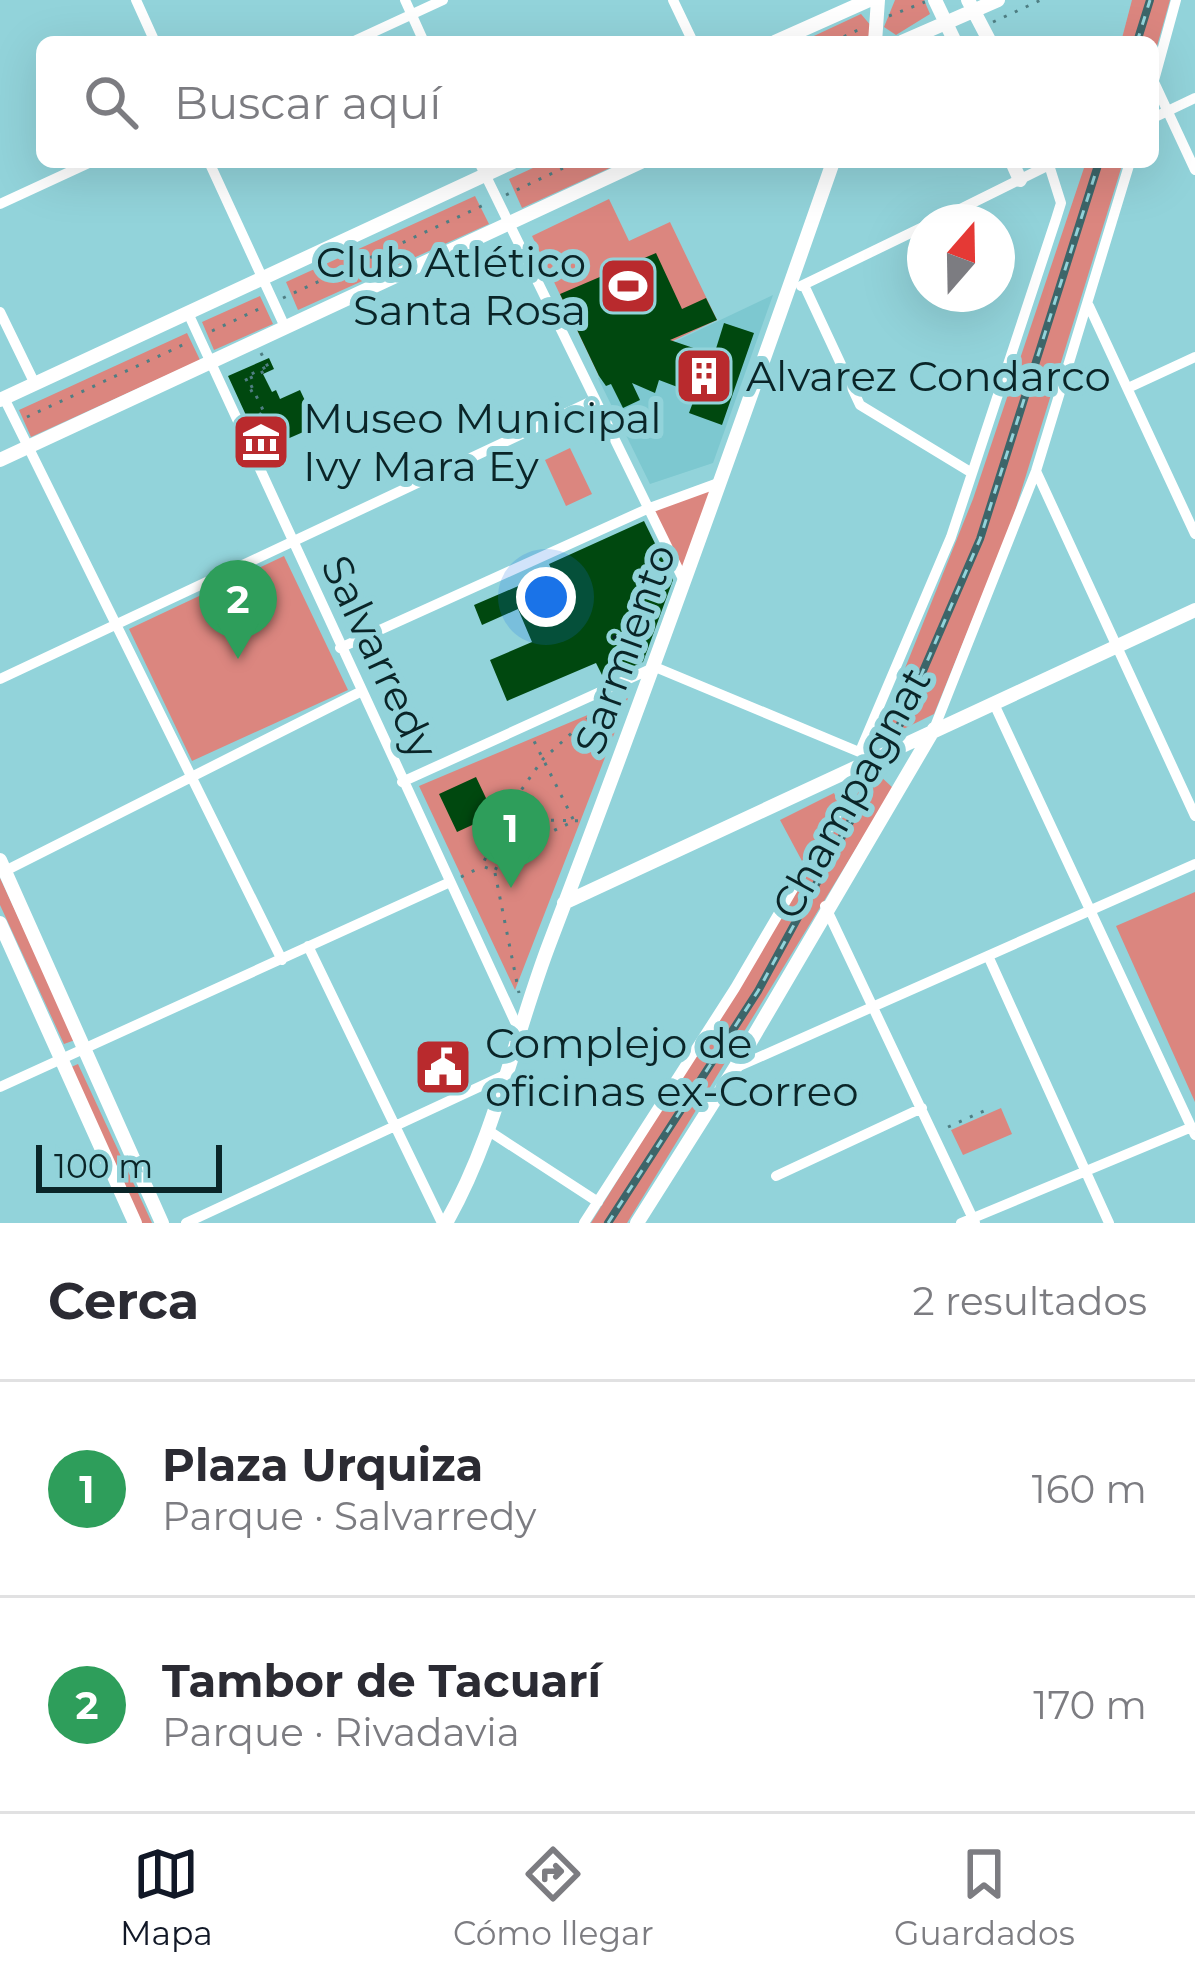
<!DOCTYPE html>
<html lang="es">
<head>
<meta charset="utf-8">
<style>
	body { margin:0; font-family:Montserrat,sans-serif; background:#f7f7f7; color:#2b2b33 }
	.compass { position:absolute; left:907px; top:204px; width:108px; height:108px; border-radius:50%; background:#fff; box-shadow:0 12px 48px #0002; rotate:20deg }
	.scale { position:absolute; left:36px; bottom:30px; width:186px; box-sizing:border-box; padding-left:12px; border:6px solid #0a2528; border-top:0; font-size:33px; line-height:42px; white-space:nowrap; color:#0a2528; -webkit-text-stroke:9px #92d3da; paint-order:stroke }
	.you { position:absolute; left:546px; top:597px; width:42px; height:42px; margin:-30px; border:9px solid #fff; border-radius:50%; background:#1a73e8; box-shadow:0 0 0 18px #1a73e833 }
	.badge { display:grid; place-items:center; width:78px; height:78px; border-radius:50%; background:#111827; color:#fff; font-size:39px; font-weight:700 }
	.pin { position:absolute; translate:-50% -99px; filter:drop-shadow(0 3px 6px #0008) }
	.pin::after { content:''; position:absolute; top:63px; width:42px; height:36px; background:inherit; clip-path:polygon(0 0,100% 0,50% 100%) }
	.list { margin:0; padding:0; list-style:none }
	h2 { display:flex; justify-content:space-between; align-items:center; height:156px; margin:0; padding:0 48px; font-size:51px }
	h2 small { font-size:39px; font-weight:400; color:#7c7c81 }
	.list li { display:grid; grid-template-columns:78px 1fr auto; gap:36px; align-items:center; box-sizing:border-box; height:216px; padding:0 48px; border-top:3px solid #e1e1e2 }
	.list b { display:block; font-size:45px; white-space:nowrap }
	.list p { margin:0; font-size:39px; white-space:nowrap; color:#7c7c81 }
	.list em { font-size:39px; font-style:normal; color:#7c7c81 }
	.icon { flex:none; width:66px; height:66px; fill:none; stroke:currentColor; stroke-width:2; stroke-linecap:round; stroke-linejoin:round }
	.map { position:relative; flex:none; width:1195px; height:1223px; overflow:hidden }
	.search { position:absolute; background:#fff; box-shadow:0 12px 48px #0002; left:36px; right:36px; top:36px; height:132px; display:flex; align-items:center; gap:30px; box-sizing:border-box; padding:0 42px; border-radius:18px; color:#7c7c81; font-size:45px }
	.sheet { height:588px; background:#fff }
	nav { display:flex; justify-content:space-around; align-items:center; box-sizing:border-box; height:168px; border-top:3px solid #e1e1e2; background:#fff; font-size:33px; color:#7c7c81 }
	nav a { display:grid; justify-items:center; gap:6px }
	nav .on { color:#111827 }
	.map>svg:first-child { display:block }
	.built { fill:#7dc8d0 }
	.green { fill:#db867f }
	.building { fill:#00480f }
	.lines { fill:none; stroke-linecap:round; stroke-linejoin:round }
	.path { stroke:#4f7e83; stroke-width:3; stroke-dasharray:3 9; stroke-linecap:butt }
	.street { stroke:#fff; stroke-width:10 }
	.secondary { stroke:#fff; stroke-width:14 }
	.rail-casing { stroke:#3c6569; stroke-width:8 }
	.rail { stroke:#92d3da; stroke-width:3; stroke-dasharray:9; stroke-linecap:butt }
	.labels { text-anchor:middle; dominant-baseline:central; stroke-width:12; stroke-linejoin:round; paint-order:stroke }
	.poi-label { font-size:42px; fill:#0a2528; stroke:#92d3da; text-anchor:start }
	.street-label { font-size:42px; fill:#0a2528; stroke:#92d3da }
</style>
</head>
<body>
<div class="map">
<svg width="1195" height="1223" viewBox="0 0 1195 1223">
	<rect width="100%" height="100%" fill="#92d3da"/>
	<!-- built -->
	<path class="built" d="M773,295L713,463L650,484L598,378Z"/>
	<!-- green -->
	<path class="green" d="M895,0H924L930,14L896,35L884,27Z
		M1132,0H1170L1153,60V42H1121Z
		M861,14L872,27L866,42H801Z
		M546,162H623L522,208L509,179Z
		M1086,162H1123L1011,524L934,714L875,743L973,499Z
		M475,196L489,224L298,310L286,282Z
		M609,199L629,241L670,222L717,320L599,376L532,236Z
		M260,296L273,324L214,350L202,322Z
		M187,333L200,360L31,437L19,410Z
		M570,448L592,494L566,506L545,460Z
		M717,486L685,577L651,511Z
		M284,556L348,690L192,761L129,629Z
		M628,698L515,990L419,786Z
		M879,775L893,788L627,1223H591L863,785Z
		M834,793L838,802L802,861L780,820Z
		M0,878L75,1040L64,1044L0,905Z
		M1195,892V1102L1116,926Z
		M78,1064L152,1223H140L69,1068Z
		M1001,1108L1012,1134L963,1155L951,1130Z"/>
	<!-- building -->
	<path class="building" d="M656,253L682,309L706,298L717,320L670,340L714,355L724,323L754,333L722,425L689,413L696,394L659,380L655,393L632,383L640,400L623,408L611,384L606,386L599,376L560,294Z
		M269,358L274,369L263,374L272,392L276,390L280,399L300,390L317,426L262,450L228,376Z
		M644,521L673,580L643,662L604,679L596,663L507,701L490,660L532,642L518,609L482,625L474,605L523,584L531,603L561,590L549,564Z
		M476,777L494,815L457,832L439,794Z"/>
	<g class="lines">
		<!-- path -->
		<path class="path" d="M889,16L925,2
			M993,22L1041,0
			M833,42L864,27
			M506,195L576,162
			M283,298L486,204
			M212,331L263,307
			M261,353L269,369L248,379L263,410
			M252,392L245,377L266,367
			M27,417L187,343
			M251,424L266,408
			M501,819L543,759L604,704
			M503,819L584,821
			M476,823L488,849
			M501,856L495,871L482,866L489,850L501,856L574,821L531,735
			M495,873L519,993
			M461,877L479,868
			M948,1127L986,1110"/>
		<!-- street -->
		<path class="street" d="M136,0L155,42
			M405,0L424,42
			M673,0L693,42
			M352,42L443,0
			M1154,82L1195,170
			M1153,84L1176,0
			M1153,118L1195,98
			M209,162L285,327
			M479,162L685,583
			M0,204L91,162
			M804,285L860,405L972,473
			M801,286L925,226
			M1089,306L1195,534
			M0,312L35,384
			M188,313L517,1026
			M1128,388L1195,357
			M4,398L282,960
			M1036,471L1195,816
			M340,648L647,509L721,482
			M0,679L592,401
			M995,706L1195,1135
			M934,729L1036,471L1130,162
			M861,749L951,537L1056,219L1061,203L1049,165L934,222
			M402,782L655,667L864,754
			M3,872L360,692
			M825,906L975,1223
			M308,946L442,1223
			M989,958L1109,1223
			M737,1067L1195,864
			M0,1087L448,883
			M489,1131L598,1202
			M776,1176L922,1108
			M186,1223L507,1074
			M584,1223L735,988L844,802L853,767
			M961,1223L1192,1127"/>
		<!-- secondary -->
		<path class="secondary" d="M935,0L955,42
			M968,0L990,42
			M775,42L869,0
			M875,42L878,0
			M902,42L998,0
			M1012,162L1020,180
			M1047,162L1049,165
			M0,400L513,162
			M0,460L641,162
			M0,860L162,1223
			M564,903L1195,610
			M0,923L135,1223
			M446,1223C496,1135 514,1036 550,942C649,683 742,423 833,162
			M637,1223L735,1068L934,729"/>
		<defs>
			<path id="rail" d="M1137,42L1150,0
				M608,1223L758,991L888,752L980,539L1099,162"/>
		</defs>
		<!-- rail casing -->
		<use href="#rail" class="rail-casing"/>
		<!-- rail -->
		<use href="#rail" class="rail"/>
	</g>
	<!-- icons -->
	<defs>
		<symbol id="stadium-square" viewBox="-11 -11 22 22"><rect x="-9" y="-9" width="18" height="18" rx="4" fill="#b92a2d" stroke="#92d3da"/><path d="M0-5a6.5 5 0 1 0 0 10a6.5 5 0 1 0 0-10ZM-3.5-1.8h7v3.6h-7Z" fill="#fff"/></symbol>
		<symbol id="building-square" viewBox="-11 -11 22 22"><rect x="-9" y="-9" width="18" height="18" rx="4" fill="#b92a2d" stroke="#92d3da"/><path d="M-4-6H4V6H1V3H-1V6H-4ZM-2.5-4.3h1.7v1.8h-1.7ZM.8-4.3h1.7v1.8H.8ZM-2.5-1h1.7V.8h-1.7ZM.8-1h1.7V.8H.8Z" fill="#fff"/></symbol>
		<symbol id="museum-square" viewBox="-11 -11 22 22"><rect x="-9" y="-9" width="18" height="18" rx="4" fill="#b92a2d" stroke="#92d3da"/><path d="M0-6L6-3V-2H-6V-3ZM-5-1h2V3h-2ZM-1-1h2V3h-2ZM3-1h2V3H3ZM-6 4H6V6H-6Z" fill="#fff"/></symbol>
		<symbol id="civic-square" viewBox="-11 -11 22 22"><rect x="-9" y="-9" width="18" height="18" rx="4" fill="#b92a2d" stroke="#92d3da"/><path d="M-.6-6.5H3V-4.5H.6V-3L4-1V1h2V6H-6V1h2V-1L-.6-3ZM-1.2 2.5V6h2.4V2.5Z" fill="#fff"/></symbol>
	</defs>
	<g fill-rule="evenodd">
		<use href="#stadium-square" x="595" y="253" width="66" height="66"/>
		<use href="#building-square" x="671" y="343" width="66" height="66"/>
		<use href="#museum-square" x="228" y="409" width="66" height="66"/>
		<use href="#civic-square" x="410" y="1034" width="66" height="66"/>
	</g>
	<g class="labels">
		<!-- poi labels -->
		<g class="poi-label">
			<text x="586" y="262" text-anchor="end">Club Atlético<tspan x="586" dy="48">Santa Rosa</tspan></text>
			<text x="746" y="376">Alvarez Condarco</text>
			<text x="303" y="418">Museo Municipal<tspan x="303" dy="48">Ivy Mara Ey</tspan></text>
			<text x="485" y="1043">Complejo de<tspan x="485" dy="48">oficinas ex-Correo</tspan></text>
		</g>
		<!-- street labels -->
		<g class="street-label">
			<text transform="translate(625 649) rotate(-70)">Sarmiento</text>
			<text transform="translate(380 657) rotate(65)">Salvarredy</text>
			<text transform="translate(851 793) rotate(-61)">Champagnat</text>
		</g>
	</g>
</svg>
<svg class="compass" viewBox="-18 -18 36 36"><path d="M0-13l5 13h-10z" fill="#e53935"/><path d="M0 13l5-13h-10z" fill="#7c7c81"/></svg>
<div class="scale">100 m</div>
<div class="you"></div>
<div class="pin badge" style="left:511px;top:888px;background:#2e9e5b">1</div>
<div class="pin badge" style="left:238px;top:659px;background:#2e9e5b">2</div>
<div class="search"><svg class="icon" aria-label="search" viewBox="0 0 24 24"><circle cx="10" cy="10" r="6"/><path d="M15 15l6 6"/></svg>Buscar aquí</div>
</div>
<section class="sheet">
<h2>Cerca<small>2 resultados</small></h2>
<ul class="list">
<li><span class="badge" style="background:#2e9e5b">1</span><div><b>Plaza Urquiza</b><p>Parque · Salvarredy</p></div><em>160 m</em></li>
<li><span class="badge" style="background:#2e9e5b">2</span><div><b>Tambor de Tacuarí</b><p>Parque · Rivadavia</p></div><em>170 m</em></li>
</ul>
</section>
<nav>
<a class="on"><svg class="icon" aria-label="map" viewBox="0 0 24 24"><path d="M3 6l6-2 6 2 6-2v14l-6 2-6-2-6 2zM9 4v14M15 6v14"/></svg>Mapa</a>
<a><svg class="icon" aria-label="directions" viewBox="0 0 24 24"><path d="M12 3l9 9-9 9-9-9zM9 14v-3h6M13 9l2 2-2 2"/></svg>Cómo llegar</a>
<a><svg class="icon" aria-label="saved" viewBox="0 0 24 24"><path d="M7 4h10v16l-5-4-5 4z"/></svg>Guardados</a>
</nav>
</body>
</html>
